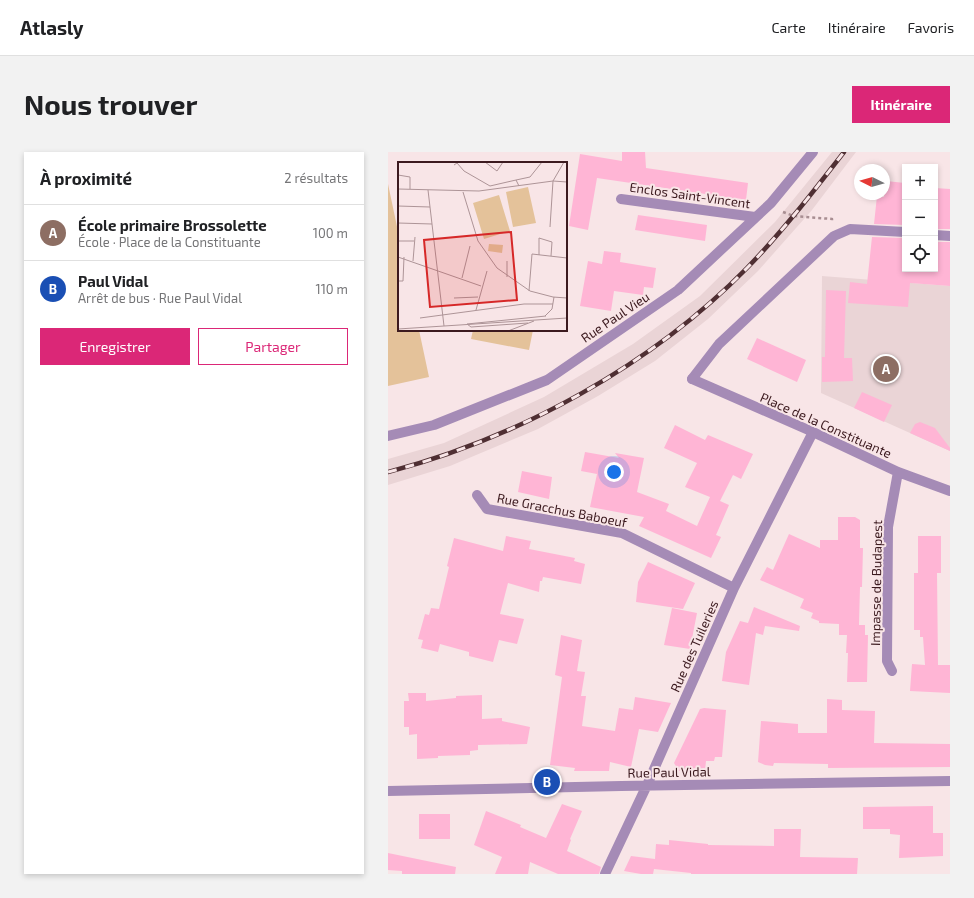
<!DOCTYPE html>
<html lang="fr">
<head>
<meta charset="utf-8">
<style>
	body { margin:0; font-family:"Exo 2",sans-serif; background:#f2f2f2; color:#202124 }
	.controls { position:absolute; right:12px; top:12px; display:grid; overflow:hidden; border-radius:0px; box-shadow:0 2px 6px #0003 }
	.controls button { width:36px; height:36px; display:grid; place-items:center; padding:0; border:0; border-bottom:1px solid #e0e0e0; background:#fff; color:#202124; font:20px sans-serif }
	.compass { position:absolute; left:466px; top:12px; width:36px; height:36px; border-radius:50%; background:#fff; box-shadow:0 2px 6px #0003; rotate:275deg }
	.you { position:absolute; left:226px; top:320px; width:14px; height:14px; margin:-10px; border:3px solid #fff; border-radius:50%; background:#1a73e8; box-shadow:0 0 0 6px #1a73e833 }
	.badge { display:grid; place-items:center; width:26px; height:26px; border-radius:50%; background:#db2777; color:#fff; font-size:13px; font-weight:700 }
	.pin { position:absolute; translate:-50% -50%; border:2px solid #fff; box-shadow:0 1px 4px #0006 }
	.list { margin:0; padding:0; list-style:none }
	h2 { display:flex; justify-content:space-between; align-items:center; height:52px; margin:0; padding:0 16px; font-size:17px }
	h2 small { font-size:13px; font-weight:400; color:#757577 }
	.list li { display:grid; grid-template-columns:26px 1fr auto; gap:12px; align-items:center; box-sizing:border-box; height:56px; padding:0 16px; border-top:1px solid #e0e0e0 }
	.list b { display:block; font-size:15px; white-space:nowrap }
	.list p { margin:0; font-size:13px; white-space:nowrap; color:#757577 }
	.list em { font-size:13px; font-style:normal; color:#757577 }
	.actions { display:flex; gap:8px; padding:12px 16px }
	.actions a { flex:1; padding:9px 0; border:1px solid #db2777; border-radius:0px; text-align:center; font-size:14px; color:#db2777 }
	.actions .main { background:#db2777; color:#fff }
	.icon { flex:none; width:22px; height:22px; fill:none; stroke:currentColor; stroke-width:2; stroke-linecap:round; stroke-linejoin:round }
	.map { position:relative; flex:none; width:562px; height:722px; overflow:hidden; border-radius:0px }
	header { display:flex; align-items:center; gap:24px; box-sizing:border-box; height:56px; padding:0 20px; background:#fff; border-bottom:1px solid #e0e0e0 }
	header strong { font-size:19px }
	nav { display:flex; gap:22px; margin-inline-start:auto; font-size:14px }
	.intro { display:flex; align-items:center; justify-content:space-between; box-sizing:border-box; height:96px; padding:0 24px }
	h1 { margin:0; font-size:28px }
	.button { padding:10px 18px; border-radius:0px; background:#db2777; color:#fff; font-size:14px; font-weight:700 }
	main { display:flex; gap:24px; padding:0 24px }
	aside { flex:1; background:#fff; border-radius:0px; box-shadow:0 2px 6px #0003 }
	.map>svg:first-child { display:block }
	.built { fill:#ead4d6 }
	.green { fill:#e4c29a }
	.building { fill:#ffb5d5 }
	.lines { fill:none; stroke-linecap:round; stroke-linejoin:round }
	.path { stroke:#a88e92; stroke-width:2.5; stroke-dasharray:3 3; stroke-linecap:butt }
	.lane { stroke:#a58bb6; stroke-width:10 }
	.street { stroke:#a58bb6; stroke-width:10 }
	.rail-casing { stroke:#4f2f33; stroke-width:4.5 }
	.rail { stroke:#f8e5e7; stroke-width:3; stroke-dasharray:9; stroke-linecap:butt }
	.labels { text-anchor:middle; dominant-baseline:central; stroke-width:4; stroke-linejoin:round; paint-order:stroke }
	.street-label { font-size:13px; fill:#3c1a1f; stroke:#f8e5e7 }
	.inset-road { fill:none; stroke:#ad9497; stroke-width:1 }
	.view { fill:#d62828; fill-opacity:0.15; stroke:#d62828; stroke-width:2 }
	.inset-edge { fill:none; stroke:#3c1a1f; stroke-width:2 }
</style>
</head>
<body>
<header>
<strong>Atlasly</strong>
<nav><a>Carte</a><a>Itinéraire</a><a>Favoris</a></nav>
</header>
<div class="intro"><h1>Nous trouver</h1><a class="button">Itinéraire</a></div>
<main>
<aside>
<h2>À proximité<small>2 résultats</small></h2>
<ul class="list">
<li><span class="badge" style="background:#8d6e63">A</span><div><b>École primaire Brossolette</b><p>École · Place de la Constituante</p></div><em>100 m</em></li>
<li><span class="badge" style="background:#1a4fb4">B</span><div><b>Paul Vidal</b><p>Arrêt de bus · Rue Paul Vidal</p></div><em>110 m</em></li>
</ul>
<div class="actions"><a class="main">Enregistrer</a><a>Partager</a></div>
</aside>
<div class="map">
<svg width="562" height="722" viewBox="0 0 562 722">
	<rect width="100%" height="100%" fill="#f8e5e7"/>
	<!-- built -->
	<path class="built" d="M444,0H468L424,58L370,119L320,167L267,209L210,244L150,277L62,314L0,333V307L56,291L156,245L245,192L312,144L387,70Z
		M434,124L562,134V299L433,241Z"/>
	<!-- green -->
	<path class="green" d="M0,32L11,84V178H31L41,225L0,234Z
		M85,178H145L141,198L83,187Z"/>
	<!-- building -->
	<path class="building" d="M234,0H257L258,16L360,31L358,48L209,26L200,78L181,74L192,2L234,9Z
		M498,29L517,31V73L486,72L489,44L496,45Z
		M547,36L562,37V77H547Z
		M250,63L319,73L317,89L247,78Z
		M484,85L517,86V117H547V90H562V134L522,131L520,155L460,151L462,130L479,132Z
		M216,99L233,101L232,110L268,116L265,136L256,135L255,143L226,139L223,159L192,154L200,109L214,112Z
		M438,138L458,139L456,206H464L465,229L434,230V205H437Z
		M369,186L418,208L409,230L359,207Z
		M474,240L504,253L496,270L466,256Z
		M532,270L547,276L562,296V299L522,281L527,272Z
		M287,273L317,288L320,283L365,302L353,327L345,323L332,349L341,353L328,383L333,385L323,406L251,374L256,365L202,355L209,322L193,319L197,300L231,306L227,301L256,306L249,340L281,352L278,359L309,374L322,345L297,335L309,311L276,296Z
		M134,319L164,325L161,347L130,340Z
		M450,365H467L472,368V396H475L474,435H472L471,473H477V483H480L479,530H459L460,501H458L459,483H451V472L431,471V469L423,466L425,461L412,456L416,447L372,428L379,415L385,418L401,382L432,396V388H450Z
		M118,384L143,389L141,397L187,406L186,409L197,412L193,432L155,425L154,429H152L151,440L120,431L112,462L136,467L129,492L111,488L105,510L81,504V500L52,492L50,500L33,496L35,488L30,487L37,462L41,463L43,456L51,457L61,415L59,414L66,386L115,399Z
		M530,384H553V421H549L550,513H562V541L522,539L524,512L537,513L535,485H532V478H526V421H530Z
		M260,410L307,431L295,457L248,450L250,430Z
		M366,455L412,474L411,479L377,474L375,483L368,481L361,533L334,529L338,500L352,469L360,471Z
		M284,456L309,461L302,497L276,493Z
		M173,483L194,488L189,519L197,520L193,544H198L194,574L227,579L231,556L245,558L247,545L283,551L270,580L251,577L243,615L222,610L221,619H186L187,616L162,613L174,525L167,523Z
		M20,541H38V549L68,546V544L94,543V567L114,566V569L142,575L139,592L90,593V598L82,599V603L50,604V606L29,607V582L21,583V575H16V549H21Z
		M439,547L454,548V558L487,559L486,591L562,592V615L440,616V612L386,611L385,614L377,613L370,610L373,569L410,572V581H439Z
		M316,556L338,558L334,605H327L326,609H318L317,619H291L286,611L312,557Z
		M174,652L194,659L182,687L183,688L179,699L213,715L211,722H170L142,710L140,722H107L114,705L86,693L98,659L133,673L132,675L158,686Z
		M545,654V681H555V704L511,706L512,683L502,682V677H475V655Z
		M31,662H62V687H31Z
		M386,677H413L412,705L470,706L469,722H303V721L266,717L265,722H253L236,719L243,704L267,707L268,692L281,693V688L320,692V693L386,694Z
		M0,701L68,715L67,722H14V719L0,718Z"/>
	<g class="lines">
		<!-- path -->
		<path class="path" d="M395,60L406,64L444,67V70"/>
		<!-- lane -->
		<path class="lane" d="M547,83L562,84
			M304,227L331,192L446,84L462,77L517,80"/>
		<!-- street -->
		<path class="street" d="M233,47L367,65
			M304,227L425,280L510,320L562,339
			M0,284L46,273L159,228L290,138L383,51L425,0
			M89,343L99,357L234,381L346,436
			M504,519L499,509L500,375L510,320
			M0,639L233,634L562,629
			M217,722L259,633L346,436L425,280"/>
		<defs>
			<path id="rail" d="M0,320C131,286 264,213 359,116C394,80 425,40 456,0"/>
		</defs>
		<!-- rail casing -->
		<use href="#rail" class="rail-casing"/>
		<!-- rail -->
		<use href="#rail" class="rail"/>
	</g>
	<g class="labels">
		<!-- street labels -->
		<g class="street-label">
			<text transform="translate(302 43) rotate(8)">Enclos Saint-Vincent</text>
			<text transform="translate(227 165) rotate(-34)">Rue Paul Vieu</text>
			<text transform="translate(438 273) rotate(24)">Place de la Constituante</text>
			<text transform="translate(174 358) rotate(11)">Rue Gracchus Baboeuf</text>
			<text transform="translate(488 431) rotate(-89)">Impasse de Budapest</text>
			<text transform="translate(306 494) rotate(-66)">Rue des Tuileries</text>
			<text transform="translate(281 620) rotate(-1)">Rue Paul Vidal</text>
		</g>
	</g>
	<!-- overview -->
	<g transform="translate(10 10)">
		<rect width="169" height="169" fill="#f8e5e7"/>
		<path d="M130,25L138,61L115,65L108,30ZM101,33L112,69L86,77L75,41ZM91,82L105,83L104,91L90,89Z" fill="#e4c29a"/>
		<path class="inset-road" d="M87,0L99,9L105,0M56,3L59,1L66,9L92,24L118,18L121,24M0,13L12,15V27M118,18L132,15L144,0M0,27L81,29L155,19L166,0M30,28L46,164M65,30L80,79L99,106L132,129L155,135L169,136M0,44L32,45M0,61L34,62M152,65L155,19L169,20M0,79H16M141,93V76L154,80L153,94M0,95L83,124M15,99L17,75M109,115V99M64,116L72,84M0,119H5L6,95M131,129L134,92L169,96M56,136L80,135M78,148L89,109M147,154L154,147L156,135M22,156L126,142H155M130,161L73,165L69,162L148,154M0,167L169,156M110,169L136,159"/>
		<path class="view" d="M113,70L119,138L32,145L26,78Z"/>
		<rect width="169" height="169" class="inset-edge"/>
	</g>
</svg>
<div class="controls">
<button>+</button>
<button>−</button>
<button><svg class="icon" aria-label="locate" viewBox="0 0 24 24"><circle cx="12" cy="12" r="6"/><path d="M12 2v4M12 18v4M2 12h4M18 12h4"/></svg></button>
</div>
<svg class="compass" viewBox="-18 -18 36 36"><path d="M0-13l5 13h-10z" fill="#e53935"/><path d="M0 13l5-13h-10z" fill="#757577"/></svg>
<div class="you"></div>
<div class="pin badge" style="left:498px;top:217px;background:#8d6e63">A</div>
<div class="pin badge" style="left:159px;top:630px;background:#1a4fb4">B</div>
</div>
</main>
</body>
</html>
